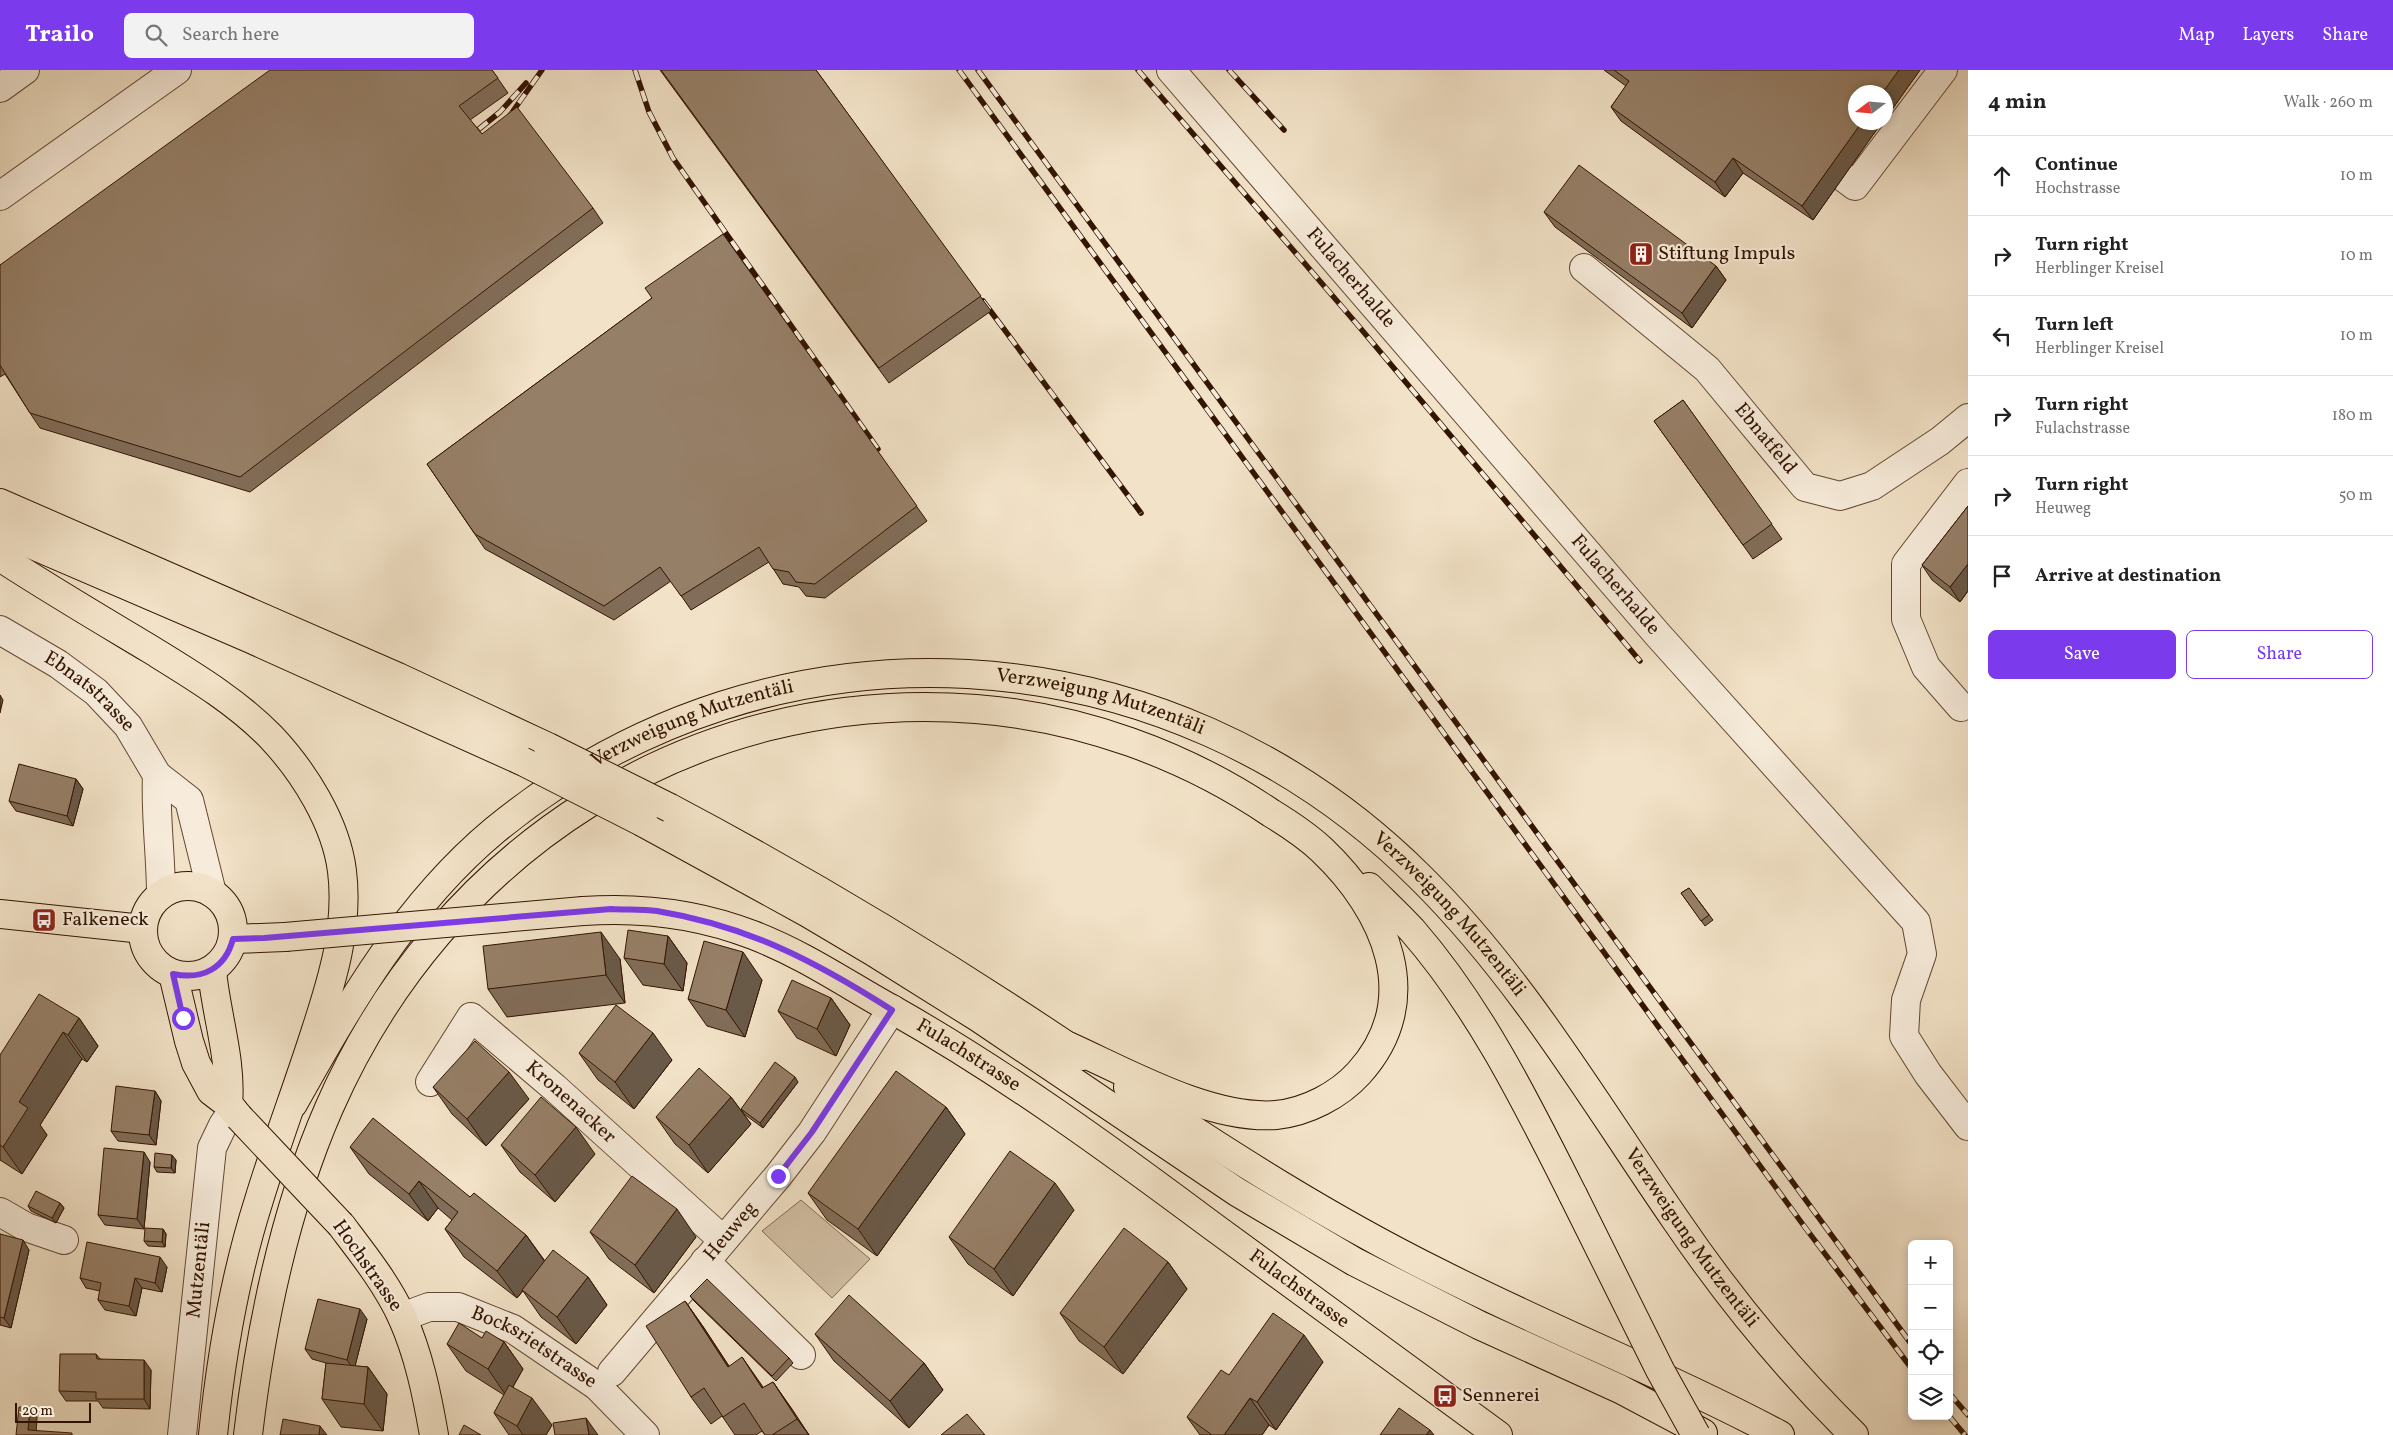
<!DOCTYPE html>
<html lang="en">
<head>
<meta charset="utf-8">
<style>
	body { margin:0; font-family:Vollkorn,serif; background:#f2f2f2; color:#222 }
	.controls { position:absolute; right:15px; bottom:15px; display:grid; overflow:hidden; border-radius:8px; box-shadow:0 2px 8px #0003 }
	.controls button { width:45px; height:45px; display:grid; place-items:center; padding:0; border:0; border-bottom:1px solid #e0e0e0; background:#fff; color:#222; font:25px sans-serif }
	.compass { position:absolute; left:1848px; top:15px; width:45px; height:45px; border-radius:50%; background:#fff; box-shadow:0 2px 8px #0003; rotate:254deg }
	.scale { position:absolute; left:15px; bottom:12px; width:76px; box-sizing:border-box; padding-left:5px; border:2px solid #331400; border-top:0; font-size:14px; line-height:18px; white-space:nowrap; color:#331400; -webkit-text-stroke:4px #f7ecdb; paint-order:stroke }
	.stop { position:absolute; width:15px; height:15px; margin:-11px; border:4px solid #7c3aed; border-radius:50%; background:#fff }
	.stop.end { background:#7c3aed; border-color:#fff; box-shadow:0 1px 5px #0008 }
	.list { margin:0; padding:0; list-style:none }
	h2 { display:flex; justify-content:space-between; align-items:center; height:65px; margin:0; padding:0 20px; font-size:21px }
	h2 small { font-size:16px; font-weight:400; color:#767676 }
	.list li { display:grid; grid-template-columns:32px 1fr auto; gap:15px; align-items:center; box-sizing:border-box; height:80px; padding:0 20px; border-top:1px solid #e0e0e0 }
	.list b { display:block; font-size:19px; white-space:nowrap }
	.list p { margin:0; font-size:16px; white-space:nowrap; color:#767676 }
	.list em { font-size:16px; font-style:normal; color:#767676 }
	.actions { display:flex; gap:10px; padding:15px 20px }
	.actions a { flex:1; padding:11px 0; border:1px solid #7c3aed; border-radius:8px; text-align:center; font-size:18px; color:#7c3aed }
	.actions .main { background:#7c3aed; color:#fff }
	.icon { flex:none; width:28px; height:28px; fill:none; stroke:currentColor; stroke-width:2; stroke-linecap:round; stroke-linejoin:round }
	.map { position:relative; flex:none; width:1968px; height:1365px; overflow:hidden }
	header { display:flex; align-items:center; gap:30px; box-sizing:border-box; height:70px; padding:0 25px; background:#7c3aed; color:#fff }
	header strong { font-size:24px }
	nav { display:flex; gap:28px; margin-inline-start:auto; font-size:18px }
	.search { width:350px; height:45px; background:#f2f2f2; display:flex; align-items:center; gap:12px; box-sizing:border-box; padding:0 18px; border-radius:8px; color:#767676; font-size:19px }
	main { display:flex }
	aside { flex:1; background:#fff }
	.map>svg:first-child { display:block }
	.green { fill:#d2bfa5; stroke:#826a52 }
	.lines { fill:none; stroke-linecap:round; stroke-linejoin:round }
	.minor-casing { stroke:#634832; stroke-width:30 }
	.major-casing { stroke:#331400; stroke-width:30 }
	.highway-casing { stroke:#331400; stroke-width:30 }
	.minor { stroke:#f7ecdb; stroke-width:28 }
	.major { stroke:#f2e2c7; stroke-width:28 }
	.highway { stroke:#f2e2c7; stroke-width:28 }
	.rail-casing { stroke:#331400; stroke-width:5.5 }
	.rail { stroke:#f7ecdb; stroke-width:4; stroke-dasharray:11; stroke-linecap:butt }
	.major-bridge-casing { stroke:#331400; stroke-width:30; stroke-linecap:butt }
	.highway-bridge-casing { stroke:#331400; stroke-width:30; stroke-linecap:butt }
	.major-bridge { stroke:#f2e2c7; stroke-width:28 }
	.highway-bridge { stroke:#f2e2c7; stroke-width:28 }
	.wall { fill:#816d59; stroke:#331400 }
	.shaded-wall { fill:#695948; stroke:#331400 }
	.building { fill:#967f67; stroke:#331400 }
	.route { stroke:#7c3aed; stroke-width:6 }
	.labels { text-anchor:middle; dominant-baseline:central; stroke-width:4.5; stroke-linejoin:round; paint-order:stroke }
	.poi-label { font-size:20px; fill:#331400; stroke:#f7ecdb; text-anchor:start }
	.street-label { font-size:20px; fill:#331400; stroke:#f7ecdb }
</style>
</head>
<body>
<header>
<strong>Trailo</strong>
<div class="search"><svg class="icon" aria-label="search" viewBox="0 0 24 24"><circle cx="10" cy="10" r="6"/><path d="M15 15l6 6"/></svg>Search here</div>
<nav><a>Map</a><a>Layers</a><a>Share</a></nav>
</header>
<main>
<div class="map">
<svg width="1968" height="1365" viewBox="0 0 1968 1365">
	<rect width="100%" height="100%" fill="#f2e2c7"/>
	<filter id="stains"><feTurbulence type="fractalNoise" baseFrequency=".004" numOctaves="4"/><feColorMatrix values="0 0 0 0 .2 0 0 0 0 .09 0 0 0 0 .02 0 0 0 .5 -.17"/></filter>
	<radialGradient id="worn" r=".72"><stop offset=".6" stop-color="#630" stop-opacity="0"/><stop offset="1" stop-color="#630" stop-opacity=".3"/></radialGradient>
	<!-- green -->
	<path class="green" d="M801,1130L870,1189L832,1228L762,1161Z"/>
	<g class="lines">
		<defs>
			<g id="minor">
				<path id="s1" d="M1171,0L1658,565L1916,852L1922,884L1906,930L1904,966L1928,1004L1968,1056"/>
				<path d="M0,18L25,0"/>
				<path d="M1843,107L1855,116L1943,0"/>
				<path d="M0,126L177,0"/>
				<path id="s2" d="M1584,198L1707,299L1805,417L1840,426L1872,416L1940,371L1968,348"/>
				<path id="s3" d="M0,560L58,594L96,622L128,656L157,705L189,730L212,823"/>
				<path d="M1961,637L1926,597L1906,549V494L1968,413"/>
				<path d="M157,705C155,745 161,785 161,825"/>
				<path id="s4" d="M430,1012L471,947L555,1018L723,1170"/>
				<path d="M0,1142L26,1157L64,1170"/>
				<path d="M705,1191L801,1285"/>
				<path id="s5" d="M402,1247L429,1237H458L513,1259L597,1316L645,1365"/>
				<path id="s6" d="M612,1302L778,1106L812,1062L892,939"/>
				<path id="s7" d="M182,1365L212,1078L223,1055L233,1040"/>
			</g>
			<g id="major">
				<circle cx="188" cy="861" r="45"/>
				<path id="s8" d="M583,841C640,837 699,844 753,865C805,885 846,914 895,941C1006,1004 1109,1079 1211,1155C1307,1225 1402,1295 1498,1365"/>
				<path d="M0,844L143,859"/>
				<path d="M233,869L285,867"/>
				<path d="M212,901C216,944 232,991 228,1034"/>
				<path d="M173,904L189,971L196,993L211,1021L228,1034L239,1047"/>
				<path d="M341,1155C363,1184 387,1214 402,1247C419,1285 427,1325 434,1365"/>
			</g>
			<g id="highway">
				<path d="M0,433L398,607L548,677"/>
				<path d="M0,461L251,569L522,691"/>
				<path d="M0,487C49,519 100,549 150,579C192,605 236,631 271,667C304,702 336,753 342,801C349,857 332,911 315,963C297,1019 276,1074 259,1130C235,1205 221,1287 213,1365"/>
				<path d="M670,738C812,813 949,896 1082,986"/>
				<path d="M644,753L808,843L872,881L979,948L1237,1122L1355,1192L1479,1255L1620,1319L1703,1363"/>
				<path d="M1369,817C1383,831 1398,845 1412,860C1480,938 1526,1032 1573,1125"/>
				<path d="M1128,1017C1228,1084 1330,1149 1439,1203C1551,1260 1669,1306 1780,1365"/>
				<path id="s9" d="M293,1034C349,934 406,834 495,760C773,532 1169,556 1421,808C1522,908 1595,1033 1675,1149C1728,1227 1787,1299 1854,1365"/>
				<path d="M248,1365C261,1254 284,1141 329,1038C442,780 692,617 976,639C1080,647 1184,684 1271,743C1289,754 1307,766 1322,780C1385,840 1426,929 1359,1003C1339,1025 1307,1042 1276,1045C1210,1050 1128,1003 1068,976"/>
			</g>
		</defs>
		<!-- minor casing -->
		<use href="#minor" class="minor-casing"/>
		<!-- major casing -->
		<use href="#major" class="major-casing"/>
		<!-- highway casing -->
		<use href="#highway" class="highway-casing"/>
		<!-- minor -->
		<use href="#minor" class="minor"/>
		<!-- major -->
		<use href="#major" class="major"/>
		<!-- highway -->
		<use href="#highway" class="highway"/>
		<defs>
			<path id="rail" d="M635,0L649,42L673,88L878,379
				M959,0L1804,1156L1912,1299
				M978,0L1912,1275
				M1138,0L1356,253L1640,591
				M1229,0L1284,60
				M506,51L542,0
				M479,59L500,42L526,13
				M983,231L1141,443
				M1949,1323L1968,1345
				M1949,1346L1965,1365"/>
		</defs>
		<!-- rail casing -->
		<use href="#rail" class="rail-casing"/>
		<!-- rail -->
		<use href="#rail" class="rail"/>
		<defs>
			<path id="major-bridge" d="M285,867L583,841
				M239,1047L341,1155"/>
			<path id="highway-bridge" d="M548,677L670,738
				M522,691L644,753
				M1573,1125L1660,1300L1696,1365"/>
		</defs>
		<!-- major-bridge casing -->
		<use href="#major-bridge" class="major-bridge-casing"/>
		<!-- highway-bridge casing -->
		<use href="#highway-bridge" class="highway-bridge-casing"/>
		<!-- major-bridge -->
		<use href="#major-bridge" class="major-bridge"/>
		<!-- highway-bridge -->
		<use href="#highway-bridge" class="highway-bridge"/>
	</g>
	<!-- wall -->
	<path class="wall" d="M492,0L508,23L470,50L482,64L593,138L603,153L250,422L40,358L30,343L5,304L0,307V195Z
		M660,0H816L991,241L889,313Z
		M1604,0H1920L1886,48V22L1856,52H1882L1813,150L1743,103L1725,127L1621,51L1611,37L1626,16Z
		M1544,142L1716,196L1726,210L1692,258L1555,157Z
		M723,164L927,451L825,528L806,526L799,517L783,514L769,492L691,540L671,511L614,550L485,479L427,394L652,228Z
		M1683,330L1782,469L1753,489L1654,351Z
		M1968,436V521L1960,532L1932,510L1922,495Z
		M76,709L83,719L73,756L16,741L9,731Z
		M1689,818L1713,850L1705,856L1681,823Z
		M668,866L687,893L683,921L643,915L624,888Z
		M620,889L625,933L507,947L488,919Z
		M762,910L745,967L707,956L688,929Z
		M831,928L850,955L836,986L797,968L778,941Z
		M79,948L98,976L87,992L82,989L40,1055L47,1065L22,1104L0,1090V985Z
		M579,983L672,990L634,1039L598,1010Z
		M798,1012L763,1058L744,1044L741,1039Z
		M433,1017L529,1029L486,1076L452,1044Z
		M155,1021L161,1031L156,1075L118,1071L111,1061Z
		M731,1027L751,1054L708,1103L675,1074L656,1047Z
		M946,1037L965,1064L877,1186L827,1150L808,1123Z
		M501,1075L595,1084L555,1132L520,1102Z
		M350,1077L470,1127L526,1165L545,1191L588,1207L607,1235L576,1274L541,1247L523,1221L517,1228L464,1187L445,1159L452,1150L438,1138L428,1151L369,1104Z
		M176,1090L175,1103L157,1102L154,1097Z
		M150,1092L144,1159L105,1155L98,1145Z
		M60,1133L64,1138L56,1153L31,1141L28,1136Z
		M1074,1140L1013,1226L968,1194L949,1167Z
		M163,1159L166,1164L165,1177L148,1176L144,1171Z
		M590,1162L696,1167L654,1223L609,1189Z
		M0,1164L29,1180L11,1258L0,1255Z
		M1168,1192L1187,1219L1123,1304L1079,1271L1060,1243Z
		M167,1197L162,1222L142,1218L136,1246L105,1240L98,1230L100,1221L86,1218L80,1208Z
		M690,1226L789,1288L793,1293L776,1311L694,1231Z
		M685,1231L704,1258L729,1296L763,1318L773,1312L809,1365H765L762,1361L756,1365H735L722,1346L711,1354L691,1327Z
		M367,1249L355,1296L368,1297L387,1324L383,1361L341,1357L322,1329L326,1293L312,1289L305,1279Z
		M815,1264L924,1293L943,1320L909,1358L834,1291Z
		M482,1268L504,1272L523,1299L513,1317L552,1355L546,1365H509L494,1343L504,1325L466,1301L447,1274Z
		M96,1284L100,1289L151,1300L150,1339L103,1338L98,1331H66L59,1321Z
		M1323,1292L1276,1360L1269,1355L1262,1365H1200L1187,1347L1229,1305Z"/>
	<!-- shaded-wall -->
	<path class="shaded-wall" d="M1899,0H1920L1886,48V22H1883Z
		M1862,52H1882L1813,150L1802,136Z
		M1733,88L1743,103L1725,127L1715,112Z
		M1716,196L1726,210L1692,258L1682,243Z
		M1968,494V521L1960,532L1950,517Z
		M0,625L3,630L0,643Z
		M76,709L83,719L73,756L67,746Z
		M601,862L620,889L625,933L606,905Z
		M668,866L687,893L683,921L664,894Z
		M743,882L762,910L745,967L726,940Z
		M831,928L850,955L836,986L817,959Z
		M79,948L98,976L87,992L68,965Z
		M63,962L82,989L40,1055L47,1065L22,1104L3,1077L19,1032Z
		M653,963L672,990L634,1039L615,1012Z
		M509,1002L529,1029L486,1076L467,1049Z
		M795,1007L798,1012L763,1058L760,1053Z
		M155,1021L161,1031L156,1075L149,1065Z
		M731,1027L751,1054L708,1103L689,1075Z
		M946,1037L965,1064L877,1186L858,1159Z
		M576,1057L595,1084L555,1132L535,1105Z
		M144,1082L150,1092L144,1159L137,1149Z
		M172,1085L176,1090L175,1103L171,1098Z
		M419,1111L438,1138L428,1151L409,1124Z
		M1055,1113L1074,1140L1013,1226L994,1199Z
		M60,1133L64,1138L56,1153L52,1148Z
		M677,1139L696,1167L654,1223L635,1195Z
		M163,1159L166,1164L165,1177L162,1172Z
		M526,1165L545,1192L517,1228L497,1201Z
		M23,1170L29,1180L11,1258L4,1248Z
		M160,1187L167,1197L162,1222L155,1213Z
		M1168,1192L1187,1219L1123,1304L1104,1277Z
		M588,1207L607,1235L576,1274L557,1247Z
		M135,1208L142,1218L136,1246L129,1236Z
		M685,1231L704,1258L747,1324L728,1297Z
		M360,1239L367,1249L354,1300L347,1290Z
		M1304,1265L1323,1292L1276,1360L1257,1332Z
		M504,1272L523,1299L507,1327L488,1299Z
		M742,1287L761,1314L781,1346L762,1318Z
		M144,1290L151,1300L150,1339L144,1329Z
		M924,1293L943,1320L909,1358L890,1331Z
		M368,1297L387,1324L383,1361L364,1334Z
		M773,1312L792,1339L809,1365L797,1349Z
		M532,1328L552,1355L546,1365H523L517,1356Z
		M1250,1328L1269,1355L1262,1365H1224Z
		M30,1337L37,1347L36,1365L28,1360Z
		M586,1348L598,1365H589Z
		M320,1356L327,1365H319Z
		M1430,1360L1434,1365H1426Z"/>
	<!-- building -->
	<path class="building" d="M270,0H492L498,8L459,36L482,64L517,37L593,138L240,407L30,343L0,295V195Z
		M661,0H816L981,226L879,298Z
		M1614,0H1899L1883,22H1856V52H1862L1802,136L1733,88L1715,112L1611,37L1629,11Z
		M1579,95L1716,196L1682,243L1544,142Z
		M723,164L917,436L815,514L796,512L789,502L773,499L759,477L681,526L660,497L604,536L475,464L427,394L652,228L645,218Z
		M1683,330L1772,454L1743,475L1654,351Z
		M1968,436V494L1950,517L1922,495Z
		M19,694L76,709L67,746L9,731Z
		M1689,818L1709,845L1701,851L1681,823Z
		M628,860L668,866L664,894L624,888Z
		M601,862L606,905L488,919L483,876Z
		M704,871L743,882L726,940L688,929Z
		M792,910L831,928L817,959L778,941Z
		M39,924L79,948L68,965L63,962L19,1032L28,1038L3,1077L0,1075V985Z
		M616,935L653,963L615,1012L579,983Z
		M475,971L509,1002L467,1049L433,1017Z
		M775,992L795,1007L760,1053L741,1039Z
		M699,998L731,1027L689,1075L656,1047Z
		M896,1001L946,1037L858,1159L808,1123Z
		M116,1016L155,1021L149,1065L111,1061Z
		M541,1027L576,1057L535,1105L501,1075Z
		M373,1048L470,1127L474,1123L526,1165L497,1201L445,1159L458,1142L419,1111L409,1124L350,1077Z
		M104,1078L144,1082L137,1149L98,1145Z
		M1010,1081L1055,1113L994,1199L949,1167Z
		M155,1083L172,1085L171,1098L154,1097Z
		M632,1106L677,1139L635,1195L590,1162Z
		M36,1121L60,1133L52,1148L28,1136Z
		M145,1158L163,1159L162,1172L144,1171Z
		M1124,1158L1168,1192L1104,1277L1060,1243Z
		M0,1164L23,1170L4,1248L0,1247Z
		M87,1172L160,1187L155,1213L135,1208L129,1236L98,1230L101,1213L80,1208Z
		M553,1180L588,1207L557,1247L522,1220Z
		M707,1209L789,1288L772,1306L690,1226Z
		M849,1225L924,1293L890,1331L815,1264Z
		M318,1229L360,1239L347,1290L305,1279Z
		M685,1231L728,1297L742,1287L762,1318L773,1312L797,1349L772,1365H765L744,1333L723,1347L704,1318L691,1327L646,1256Z
		M1273,1243L1304,1265L1257,1332L1250,1328L1224,1365H1212L1187,1347L1221,1300L1229,1305Z
		M459,1253L482,1268L486,1261L504,1272L488,1299L447,1274Z
		M60,1284H96L97,1289L144,1290V1329H96V1322L59,1321Z
		M326,1293L368,1297L364,1334L322,1329Z
		M509,1315L532,1328L517,1356L494,1343Z
		M19,1337H30L28,1360L72,1363V1365H16Z
		M1399,1338L1430,1360L1426,1365H1380Z
		M967,1344L985,1365H941Z
		M586,1348L589,1365H555L553,1353Z
		M283,1349L320,1356L319,1365H280Z
		M464,1355L481,1365H459Z"/>
	<g class="lines">
		<!-- route -->
		<path class="route" d="M183,948L173,904C202,910 225,899 233,869L264,868L611,839C626,840 642,839 657,841C748,856 815,891 892,940L812,1062L778,1106"/>
	</g>
	<!-- icons -->
	<defs>
		<symbol id="building-square" viewBox="-11 -11 22 22"><rect x="-9" y="-9" width="18" height="18" rx="4" fill="#8f2418" stroke="#f7ecdb"/><path d="M-4-6H4V6H1V3H-1V6H-4ZM-2.5-4.3h1.7v1.8h-1.7ZM.8-4.3h1.7v1.8H.8ZM-2.5-1h1.7V.8h-1.7ZM.8-1h1.7V.8H.8Z" fill="#fff"/></symbol>
		<symbol id="bus-square" viewBox="-11 -11 22 22"><rect x="-9" y="-9" width="18" height="18" rx="4" fill="#8f2418" stroke="#f7ecdb"/><path d="M-5-6H5V4H4V6H2V4H-2V6H-4V4H-5ZM-3.5-4V0h7V-4ZM-3.5 1.2v1.5H-2V1.2ZM2 1.2v1.5H3.5V1.2Z" fill="#fff"/></symbol>
	</defs>
	<g fill-rule="evenodd">
		<use href="#building-square" x="1627" y="170" width="28" height="28"/>
		<use href="#bus-square" x="30" y="836" width="28" height="28"/>
		<use href="#bus-square" x="1431" y="1312" width="28" height="28"/>
	</g>
	<g class="labels">
		<!-- poi labels -->
		<g class="poi-label">
			<text x="1658" y="184">Stiftung Impuls</text>
			<text x="62" y="850">Falkeneck</text>
			<text x="1462" y="1326">Sennerei</text>
		</g>
		<!-- street labels -->
		<g class="street-label">
			<text stroke="none"><textPath href="#s1" startOffset="275">Fulacherhalde</textPath></text>
			<text stroke="none"><textPath href="#s2" startOffset="250">Ebnatfeld</textPath></text>
			<text stroke="none"><textPath href="#s1" startOffset="680">Fulacherhalde</textPath></text>
			<text stroke="none"><textPath href="#s3" startOffset="109">Ebnatstrasse</textPath></text>
			<text stroke="none"><textPath href="#s9" startOffset="988">Verzweigung Mutzentäli</textPath></text>
			<text stroke="none"><textPath href="#s9" startOffset="569">Verzweigung Mutzentäli</textPath></text>
			<text stroke="none"><textPath href="#s9" startOffset="1406">Verzweigung Mutzentäli</textPath></text>
			<text stroke="none"><textPath href="#s8" startOffset="420">Fulachstrasse</textPath></text>
			<text stroke="none"><textPath href="#s4" startOffset="208">Kronenacker</textPath></text>
			<text stroke="none"><textPath href="#s6" startOffset="184">Heuweg</textPath></text>
			<text stroke="none"><textPath href="#s9" startOffset="1811">Verzweigung Mutzentäli</textPath></text>
			<text transform="translate(367 1196) rotate(55)">Hochstrasse</text>
			<text stroke="none"><textPath href="#s7" startOffset="166">Mutzentäli</textPath></text>
			<text stroke="none"><textPath href="#s8" startOffset="825">Fulachstrasse</textPath></text>
			<text stroke="none"><textPath href="#s5" startOffset="144">Bocksrietstrasse</textPath></text>
		</g>
	</g>
	<rect width="100%" height="100%" filter="url(#stains)"/>
	<rect width="100%" height="100%" fill="url(#worn)"/>
</svg>
<div class="controls">
<button>+</button>
<button>−</button>
<button><svg class="icon" aria-label="locate" viewBox="0 0 24 24"><circle cx="12" cy="12" r="6"/><path d="M12 2v4M12 18v4M2 12h4M18 12h4"/></svg></button>
<button><svg class="icon" aria-label="layers" viewBox="0 0 24 24"><path d="M12 4l9 5-9 5-9-5zM3 14l9 5 9-5"/></svg></button>
</div>
<svg class="compass" viewBox="-18 -18 36 36"><path d="M0-13l5 13h-10z" fill="#e53935"/><path d="M0 13l5-13h-10z" fill="#767676"/></svg>
<div class="scale">20 m</div>
<div class="stop" style="left:183px;top:948px"></div>
<div class="stop end" style="left:778px;top:1106px"></div>
</div>
<aside>
<h2>4 min<small>Walk · 260 m</small></h2>
<ul class="list">
<li><svg class="icon" aria-label="ahead" viewBox="0 0 24 24"><path d="M12 20V5M6 11l6-6 6 6"/></svg><div><b>Continue</b><p>Hochstrasse</p></div><em>10 m</em></li>
<li><svg class="icon" aria-label="right" viewBox="0 0 24 24"><path d="M7 20v-9h11M14 6l5 5-5 5"/></svg><div><b>Turn right</b><p>Herblinger Kreisel</p></div><em>10 m</em></li>
<li><svg class="icon" aria-label="left" viewBox="0 0 24 24"><path d="M17 20v-9H6M10 6l-5 5 5 5"/></svg><div><b>Turn left</b><p>Herblinger Kreisel</p></div><em>10 m</em></li>
<li><svg class="icon" aria-label="right" viewBox="0 0 24 24"><path d="M7 20v-9h11M14 6l5 5-5 5"/></svg><div><b>Turn right</b><p>Fulachstrasse</p></div><em>180 m</em></li>
<li><svg class="icon" aria-label="right" viewBox="0 0 24 24"><path d="M7 20v-9h11M14 6l5 5-5 5"/></svg><div><b>Turn right</b><p>Heuweg</p></div><em>50 m</em></li>
<li><svg class="icon" aria-label="arrive" viewBox="0 0 24 24"><path d="M6 21V4h12l-3 4 3 4H6"/></svg><div><b>Arrive at destination</b></div></li>
</ul>
<div class="actions"><a class="main">Save</a><a>Share</a></div>
</aside>
</main>
</body>
</html>
